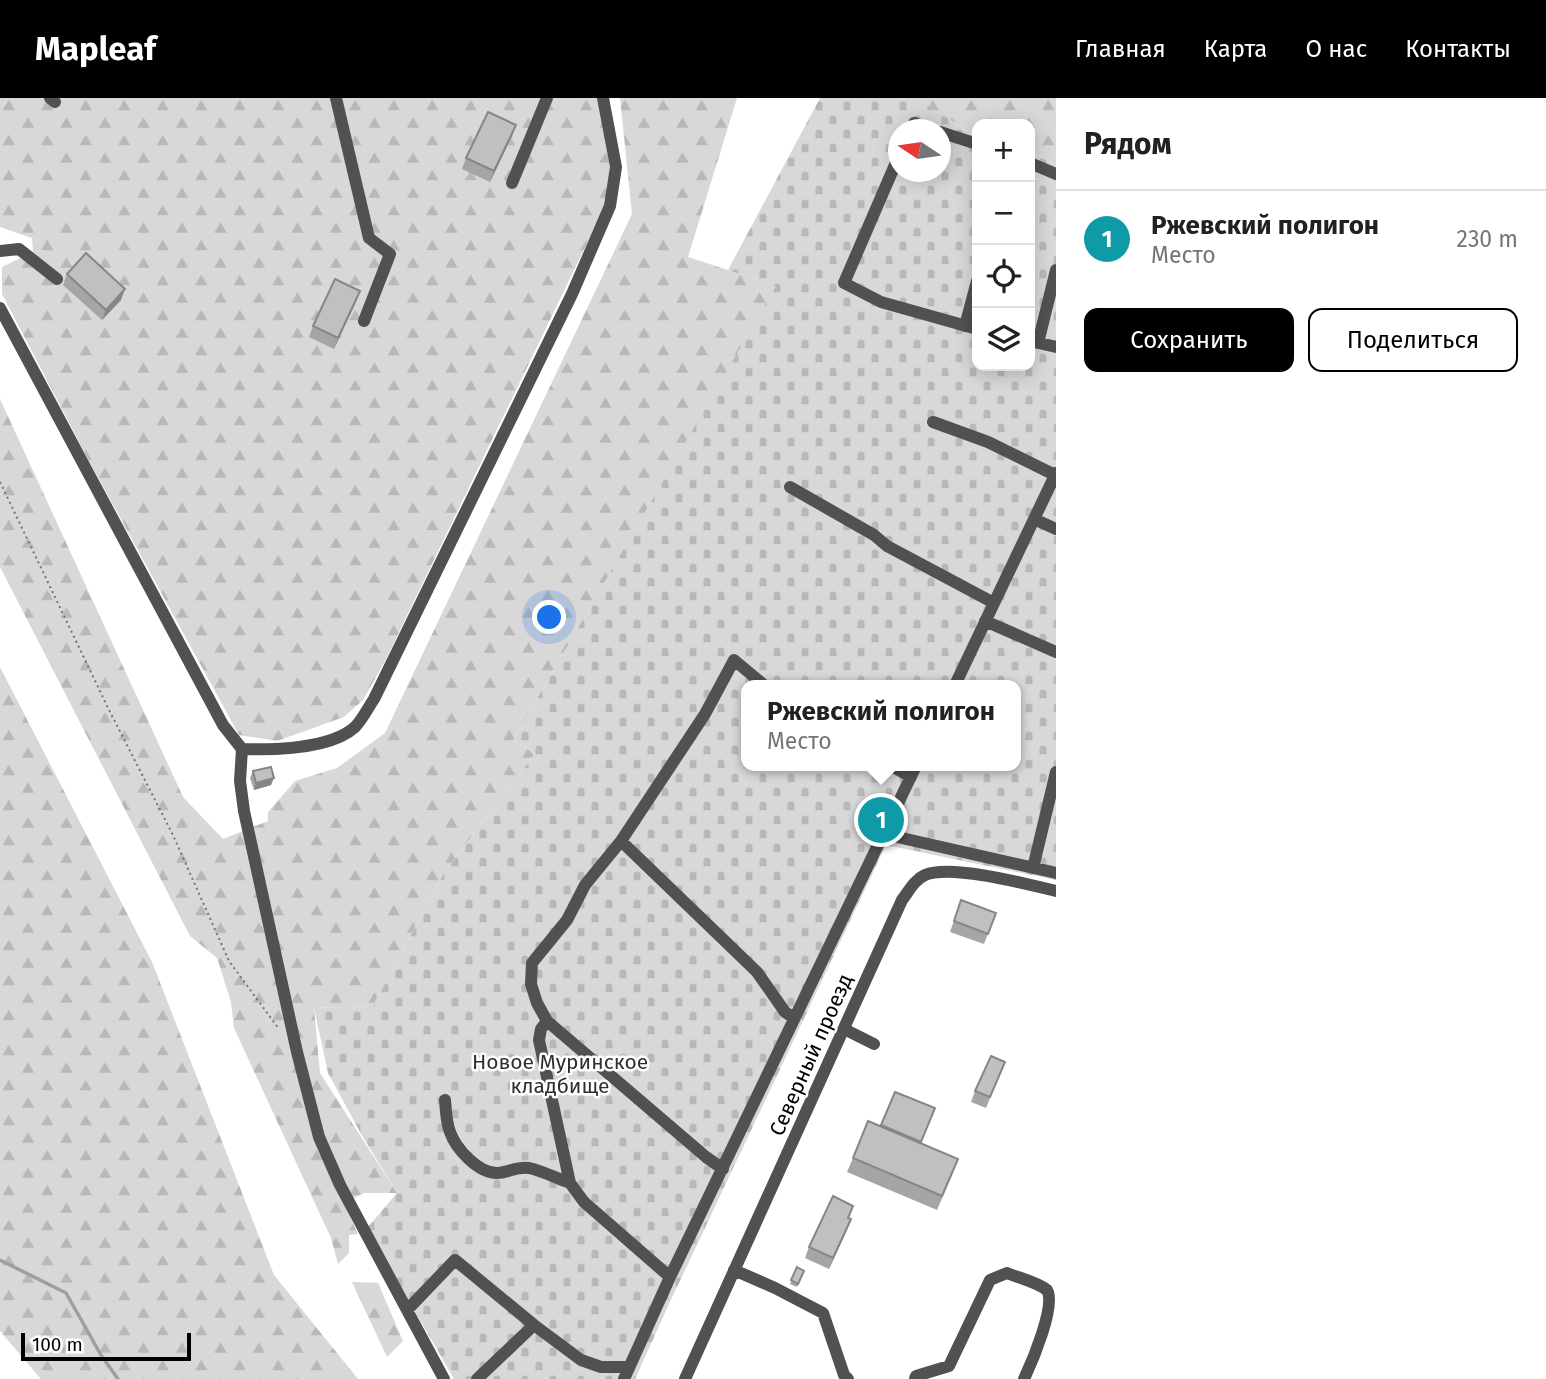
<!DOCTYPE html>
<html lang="ru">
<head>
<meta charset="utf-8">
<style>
	body { margin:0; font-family:"Fira Sans",sans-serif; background:#f2f2f2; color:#202124 }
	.controls { position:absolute; right:21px; top:21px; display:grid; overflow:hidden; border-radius:14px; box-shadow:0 4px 18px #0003 }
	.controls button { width:63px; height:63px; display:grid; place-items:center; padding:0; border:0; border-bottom:2px solid #e0e0e0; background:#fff; color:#202124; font:35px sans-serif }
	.compass { position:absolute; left:888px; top:21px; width:63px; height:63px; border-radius:50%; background:#fff; box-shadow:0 4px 18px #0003; rotate:283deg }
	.scale { position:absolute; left:21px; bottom:18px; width:170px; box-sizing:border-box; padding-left:7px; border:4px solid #000; border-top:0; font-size:19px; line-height:24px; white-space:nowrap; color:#000; -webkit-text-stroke:5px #fff; paint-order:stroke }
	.you { position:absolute; left:550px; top:520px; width:24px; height:24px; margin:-18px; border:5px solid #fff; border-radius:50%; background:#1a73e8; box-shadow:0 0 0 10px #1a73e833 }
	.badge { display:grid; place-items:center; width:46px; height:46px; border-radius:50%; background:#000; color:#fff; font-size:23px; font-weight:700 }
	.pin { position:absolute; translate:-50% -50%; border:4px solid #fff; box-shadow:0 2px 7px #0006 }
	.popup { position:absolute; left:741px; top:582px; width:280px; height:91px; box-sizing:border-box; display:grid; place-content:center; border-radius:14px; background:#fff; filter:drop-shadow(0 2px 5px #0005); font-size:23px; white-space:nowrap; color:#757577 }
	.popup b { font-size:26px; color:#202124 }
	.popup::after { content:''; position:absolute; left:50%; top:100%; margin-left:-14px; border:14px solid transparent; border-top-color:#fff }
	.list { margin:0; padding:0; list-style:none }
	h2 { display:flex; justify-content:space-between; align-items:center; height:91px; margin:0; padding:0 28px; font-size:30px }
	h2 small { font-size:23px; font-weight:400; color:#757577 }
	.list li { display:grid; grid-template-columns:46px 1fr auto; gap:21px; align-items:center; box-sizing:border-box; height:98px; padding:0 28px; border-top:2px solid #e0e0e0 }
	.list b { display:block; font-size:26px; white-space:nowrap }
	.list p { margin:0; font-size:23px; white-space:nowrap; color:#757577 }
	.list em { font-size:23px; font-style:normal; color:#757577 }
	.actions { display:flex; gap:14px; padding:21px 28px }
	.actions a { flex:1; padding:16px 0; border:2px solid #000; border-radius:14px; text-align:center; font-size:24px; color:#000 }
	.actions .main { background:#000; color:#fff }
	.icon { flex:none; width:38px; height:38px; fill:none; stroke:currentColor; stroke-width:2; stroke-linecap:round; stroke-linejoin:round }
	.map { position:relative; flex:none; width:1056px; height:1281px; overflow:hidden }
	header { display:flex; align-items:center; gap:42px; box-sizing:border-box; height:98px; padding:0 35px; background:#000; color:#fff }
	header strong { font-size:33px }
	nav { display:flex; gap:38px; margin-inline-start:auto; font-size:24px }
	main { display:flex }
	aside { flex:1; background:#fff }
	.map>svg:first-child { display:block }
	.forest { fill:url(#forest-firs) }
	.cemetery { fill:url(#cemetery-stones); fill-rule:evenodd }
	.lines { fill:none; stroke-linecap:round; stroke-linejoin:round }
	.stream { stroke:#9f9f9f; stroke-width:3.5 }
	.path { stroke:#737373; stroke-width:2; stroke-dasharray:2 3.5; stroke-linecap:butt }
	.minor { stroke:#515151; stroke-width:12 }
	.wall { fill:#a5a5a5 }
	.shaded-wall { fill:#868686 }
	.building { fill:#c0c0c0; stroke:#868686; stroke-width:2 }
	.labels { text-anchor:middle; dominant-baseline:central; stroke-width:5; stroke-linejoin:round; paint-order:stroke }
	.street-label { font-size:21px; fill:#000; stroke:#fff }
	.park-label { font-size:21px; fill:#2f2f2f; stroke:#fff }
</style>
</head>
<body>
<header>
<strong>Mapleaf</strong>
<nav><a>Главная</a><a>Карта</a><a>О нас</a><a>Контакты</a></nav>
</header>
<main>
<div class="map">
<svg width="1056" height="1281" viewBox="0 0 1056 1281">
	<defs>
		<pattern id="forest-firs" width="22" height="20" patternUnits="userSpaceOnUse" patternTransform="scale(1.75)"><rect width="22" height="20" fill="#d8d8d8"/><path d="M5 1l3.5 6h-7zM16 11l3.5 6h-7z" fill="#b8b8b8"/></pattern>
		<pattern id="cemetery-stones" width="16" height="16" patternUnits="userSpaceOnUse" patternTransform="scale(1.75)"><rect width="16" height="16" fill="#d8d8d8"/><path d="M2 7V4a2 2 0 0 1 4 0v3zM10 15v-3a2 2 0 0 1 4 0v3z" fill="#b8b8b8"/></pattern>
	</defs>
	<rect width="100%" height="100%" fill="#fff"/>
	<!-- forest -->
	<path class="forest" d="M0,0H598L611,76L606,106L385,563L363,602L344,619L277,643L239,637L88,361L2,196V169L33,154L32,140L0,129Z
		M620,0H737L688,159L777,188L513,642L535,656L445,773L373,908L314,910L320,975L397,1095H364L349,1103L342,1102L358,1136L349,1137V1155L338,1166L331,1140L234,930L231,904L217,860L190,838L0,469V301L183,699L223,741L268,723V714L295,683L337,670L385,635L632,116Z
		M916,0H1056V67L1030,54V26H977V39Z
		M0,569L152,864L274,1177L358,1281H41L0,1233Z
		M352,1184L378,1185L403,1243L387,1259Z"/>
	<!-- cemetery -->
	<path class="cemetery" d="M820,0H916L977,39V268H1030V54L1056,67V782L886,747L669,1206L635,1281H454L367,1130L397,1095L361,1036L328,975L314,910L373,908L445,773L535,656L513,642L776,188L728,172ZM898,32H940V74H898ZM746,587H1016V668H746Z"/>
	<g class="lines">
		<!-- stream -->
		<path class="stream" d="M0,1162L66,1195L101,1257L118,1281"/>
		<!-- path -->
		<path class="path" d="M0,384L108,610L173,737L229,863L279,931"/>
		<!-- minor -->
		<path class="minor" d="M50,0L55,4
			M336,0L369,140L390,156L364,223
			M911,32L914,25L933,32
			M940,34L977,46
			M898,60L844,185L881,204L977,231
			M1030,65L1056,76
			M512,85L547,0
			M0,153L19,151L57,181
			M0,210L223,627L242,651C273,652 331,651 355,629C362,622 368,610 374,601L572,196L610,108L616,69L603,0
			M965,228L977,183
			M1030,243L1056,249
			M1038,245L1056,172
			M933,324L988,344L1055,377
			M790,389L874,437L887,448L994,505
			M1034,421L1056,431
			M985,523L1056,554
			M955,587L1056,375
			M242,651L240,683L244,713L297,954L319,1039L340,1087L444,1281
			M892,668L911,679
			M884,736L1056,775
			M621,743L757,874L785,914L794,920
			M1033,770L1056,674
			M547,923L541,931L539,942L570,1085L584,1104L670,1179
			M844,931L874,946
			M445,1002C446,1012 446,1024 450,1034C456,1051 478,1075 497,1075C508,1075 517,1068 529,1070C543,1073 556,1080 570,1085
			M723,1071L706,1059L547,923L537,905L531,886L532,865L567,822L585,787L621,743L705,616L734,562L764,587
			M734,1172L775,1190L823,1215L844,1277L848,1281
			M408,1211L455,1162L534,1227L581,1262L601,1269H629
			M477,1281L534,1227
			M624,1281L670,1179L916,668
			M685,1281L902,802C909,793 914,782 925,777C951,766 1027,786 1056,793
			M915,1281L916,1278L949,1268L990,1182L1007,1175C1019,1180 1037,1184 1047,1192C1056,1207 1033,1262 1024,1281"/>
	</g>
	<!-- wall -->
	<path class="wall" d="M516,27L512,38L490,84L462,71L466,60Z
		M67,176L121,202L102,222L63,187Z
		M360,193L334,251L309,239L313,228Z
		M253,673L271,687L254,692L250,680Z
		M961,802L996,815L984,846L950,834Z
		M1005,964L986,1010L971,1004L975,993Z
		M935,1010L921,1045L953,1075L937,1112L847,1074L853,1060L881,1028Z
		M849,1120L851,1121L847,1132L829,1171L805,1160L809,1149Z
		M797,1169L804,1173L797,1189L790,1186Z"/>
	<!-- shaded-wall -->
	<path class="shaded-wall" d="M516,27L512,38L490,84L494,73Z
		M125,191L121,202L102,222L106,212Z
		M360,193L356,204L334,251L338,240Z
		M274,680L271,687L254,692L256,685Z
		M851,1121L847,1132L829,1171L833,1160Z"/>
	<!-- building -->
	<path class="building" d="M488,14L516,27L494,73L466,60Z
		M86,155L125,191L106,212L67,176Z
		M335,181L360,193L338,240L313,228Z
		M271,669L274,680L256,685L253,673Z
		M961,802L996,815L988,836L954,823Z
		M991,958L1005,964L990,999L975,993Z
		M895,994L935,1010L921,1044L881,1027Z
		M868,1023L958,1061L942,1098L853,1060Z
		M833,1098L853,1108L848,1120L851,1121L833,1160L809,1149Z
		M797,1169L804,1173L798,1186L791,1182Z"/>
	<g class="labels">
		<!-- street labels -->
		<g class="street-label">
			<text transform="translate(811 957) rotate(-66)">Северный проезд</text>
		</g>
		<!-- park labels -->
		<g class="park-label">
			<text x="560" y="964">Новое Муринское<tspan x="560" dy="24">кладбище</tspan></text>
		</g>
	</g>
</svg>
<div class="controls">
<button>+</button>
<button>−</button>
<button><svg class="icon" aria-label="locate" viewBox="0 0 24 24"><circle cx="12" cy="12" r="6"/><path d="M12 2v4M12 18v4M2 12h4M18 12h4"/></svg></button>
<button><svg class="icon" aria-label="layers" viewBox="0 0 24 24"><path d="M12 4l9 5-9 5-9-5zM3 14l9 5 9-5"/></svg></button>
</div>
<svg class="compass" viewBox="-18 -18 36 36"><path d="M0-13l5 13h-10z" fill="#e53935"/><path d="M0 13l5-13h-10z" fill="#757577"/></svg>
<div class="scale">100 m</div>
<div class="you"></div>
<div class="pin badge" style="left:881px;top:722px;background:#0f9aa8">1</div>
<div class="popup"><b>Ржевский полигон</b>Место</div>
</div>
<aside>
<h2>Рядом<small></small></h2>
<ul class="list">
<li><span class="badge" style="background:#0f9aa8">1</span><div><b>Ржевский полигон</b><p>Место</p></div><em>230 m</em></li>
</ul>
<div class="actions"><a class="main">Сохранить</a><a>Поделиться</a></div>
</aside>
</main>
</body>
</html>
